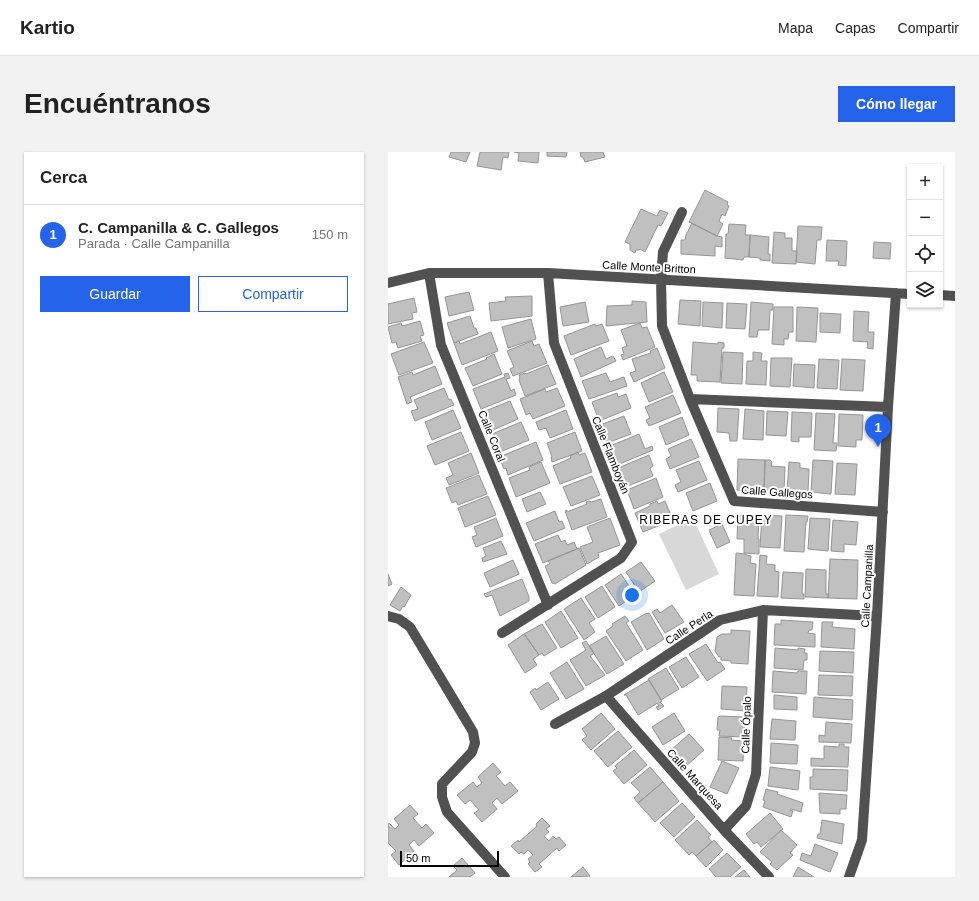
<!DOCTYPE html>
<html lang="es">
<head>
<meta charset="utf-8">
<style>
	body { margin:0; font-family:Arial,sans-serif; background:#f2f2f2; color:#222 }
	.controls { position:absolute; right:12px; top:12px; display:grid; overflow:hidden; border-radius:0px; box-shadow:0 1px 3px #0004 }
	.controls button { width:36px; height:36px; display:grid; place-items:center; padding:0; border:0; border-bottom:1px solid #e0e0e0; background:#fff; color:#222; font:20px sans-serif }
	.scale { position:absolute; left:12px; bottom:10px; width:99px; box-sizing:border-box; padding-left:4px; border:2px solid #000; border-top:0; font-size:11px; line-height:14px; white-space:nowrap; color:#000; -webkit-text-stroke:3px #fff; paint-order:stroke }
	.you { position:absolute; left:244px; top:443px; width:14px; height:14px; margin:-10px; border:3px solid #fff; border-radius:50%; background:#1a73e8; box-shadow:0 0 0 6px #1a73e833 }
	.badge { display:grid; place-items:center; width:26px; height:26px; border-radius:50%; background:#2563eb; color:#fff; font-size:13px; font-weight:700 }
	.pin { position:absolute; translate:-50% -33px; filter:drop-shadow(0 1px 2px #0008) }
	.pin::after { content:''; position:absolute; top:21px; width:14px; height:12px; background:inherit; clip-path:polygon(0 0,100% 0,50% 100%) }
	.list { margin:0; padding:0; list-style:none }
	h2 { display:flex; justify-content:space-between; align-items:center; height:52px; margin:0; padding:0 16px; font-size:17px }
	h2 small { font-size:13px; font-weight:400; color:#767676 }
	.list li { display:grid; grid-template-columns:26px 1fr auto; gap:12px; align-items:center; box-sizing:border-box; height:60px; padding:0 16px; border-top:1px solid #e0e0e0 }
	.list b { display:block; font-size:15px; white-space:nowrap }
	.list p { margin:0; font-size:13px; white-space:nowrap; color:#767676 }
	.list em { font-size:13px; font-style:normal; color:#767676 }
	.actions { display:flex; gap:8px; padding:12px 16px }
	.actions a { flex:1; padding:9px 0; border:1px solid #2563eb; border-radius:0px; text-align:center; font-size:14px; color:#2563eb }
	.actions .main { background:#2563eb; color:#fff }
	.icon { flex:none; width:22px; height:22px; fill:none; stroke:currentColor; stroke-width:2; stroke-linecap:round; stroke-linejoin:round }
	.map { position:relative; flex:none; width:567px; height:725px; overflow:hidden; border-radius:0px }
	header { display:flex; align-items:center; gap:24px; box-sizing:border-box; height:56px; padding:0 20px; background:#fff; border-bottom:1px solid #e0e0e0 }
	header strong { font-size:19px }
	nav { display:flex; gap:22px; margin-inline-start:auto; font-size:14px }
	.intro { display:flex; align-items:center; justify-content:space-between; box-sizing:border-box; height:96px; padding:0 24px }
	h1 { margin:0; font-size:28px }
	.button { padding:10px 18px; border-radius:0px; background:#2563eb; color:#fff; font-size:14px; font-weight:700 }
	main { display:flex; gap:24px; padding:0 24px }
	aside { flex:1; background:#fff; border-radius:0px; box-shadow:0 1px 3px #0004 }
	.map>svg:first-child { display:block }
	.green { fill:#d8d8d8 }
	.building { fill:#c0c0c0; stroke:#959595 }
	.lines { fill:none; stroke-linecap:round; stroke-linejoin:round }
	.minor { stroke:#515151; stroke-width:10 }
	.labels { text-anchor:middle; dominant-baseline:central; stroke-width:4; stroke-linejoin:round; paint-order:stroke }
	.street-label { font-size:11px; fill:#000; stroke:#fff }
	.neighbourhood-label { font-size:12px; letter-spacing:1px; fill:#000; stroke:#fff }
</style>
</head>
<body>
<header>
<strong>Kartio</strong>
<nav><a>Mapa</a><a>Capas</a><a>Compartir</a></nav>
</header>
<div class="intro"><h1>Encuéntranos</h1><a class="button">Cómo llegar</a></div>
<main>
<aside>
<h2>Cerca<small></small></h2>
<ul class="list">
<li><span class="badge">1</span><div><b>C. Campanilla &amp; C. Gallegos</b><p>Parada · Calle Campanilla</p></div><em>150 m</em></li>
</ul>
<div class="actions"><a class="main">Guardar</a><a>Compartir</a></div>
</aside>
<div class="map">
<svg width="567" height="725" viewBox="0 0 567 725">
	<rect width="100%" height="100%" fill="#fff"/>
	<!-- green -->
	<path class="green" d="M305,366L331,422L298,438L271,382Z"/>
	<!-- building -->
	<path class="building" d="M63,0H82L78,10L61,5Z
		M92,0H121L120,6L115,5L113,18L89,14Z
		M126,0H151L150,11L130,9L131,1Z
		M159,0H179L178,5L159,4Z
		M192,0H215L217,5L197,10L195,5H193Z
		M317,38L340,50L339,53L341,54L337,64L334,62L331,69L335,72L329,84L301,70Z
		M253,57L269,64L272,58L280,61L273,74L270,73L257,100L252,97L251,98H248L247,101L242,98V92L237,90Z
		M304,71L329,84L334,85V95L327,94V104L293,102V88H297L298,83Z
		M341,72L358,73L357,83H362L361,105H356L355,108L337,106L338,82H340Z
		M410,74L434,75L433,88H429L427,112L408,110Z
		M386,80L397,81V86H404V99H409L408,112L384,111Z
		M362,83L381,85L380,102H382V109L372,108V106L361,105Z
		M439,88L459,89L458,114L450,113L451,109H438Z
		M486,90L503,91L502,107L485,106Z
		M81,140L86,158L61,164L57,145Z
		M144,144V164L103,169L101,151L118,149L117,145Z
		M26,146L29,160L24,161L25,167L0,172V152Z
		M292,148L313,149L312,174L290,172Z
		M244,149L258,150L259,170L218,174L219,154L244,153Z
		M197,150L201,170L175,174L172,155Z
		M315,150L335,151L334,176L314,174Z
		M363,150L385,152V158H382L381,178H370L369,185H361Z
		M339,151L359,152L357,177L338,176Z
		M386,155H405V180H401L400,187H396V193L384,192Z
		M409,155L430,156L428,190L408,189Z
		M466,159L481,160L480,180H486L485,197L479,196L480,190L465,189Z
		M432,161L453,162L452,181L432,180Z
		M82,164L86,176H88L90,182L66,191L59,171Z
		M143,167L148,187L120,196L114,175Z
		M32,169L36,183L32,184L34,189L10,196L8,190L4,191L0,175L13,171L14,174Z
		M252,171L254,176L259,175L267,195L235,208L233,203L236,202L234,196L239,194L233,178Z
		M207,172L208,174L214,172L221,189L183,203L176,184Z
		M103,180L110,199L74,213L66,191L71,189L72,192Z
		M144,189L146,194L151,192L159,211L125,224L122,217L126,215L119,199Z
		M36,190L45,211L11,223L3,202Z
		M305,190L330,192V190L336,191V196H334L332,230L309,229V223H303Z
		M213,195L218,207L225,204L228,209L193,225L186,207Z
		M269,196L277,216L246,230L242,221L248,219L244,207L263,201L262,199Z
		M335,200L355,201L354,232L333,231Z
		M365,200L374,201L373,209H379L378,233L358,232L359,209H365Z
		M106,202L114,222L85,234L77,216L99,207L98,206Z
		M383,206H404L402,235L382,234Z
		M431,207L451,208L449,237L429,236Z
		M454,207L477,208L475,239L452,238Z
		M406,212L427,213L426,236L405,234Z
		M160,213L168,232L137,244L131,228L132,225L131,223L137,221L138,222Z
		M47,214L54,232L22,245L24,250L19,252L10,225L24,220L25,223Z
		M276,220L285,240L261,250L253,231Z
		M120,221L122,226L118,227L123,239L126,237L128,243L93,257L85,237L117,225L116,222Z
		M218,221L222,230L236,225L239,234L201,247L194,229Z
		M56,236L61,248L63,247L66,253L27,269L23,259L30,257L26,248Z
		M169,236L177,254L145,267L142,261L138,263L132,247L157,237L158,240Z
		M229,241L230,245L238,242L243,256L211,269L204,250Z
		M285,243L293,261L261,274L258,268L262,266L257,255Z
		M122,249L130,267L103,279L95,260Z
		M330,256L351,257L349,289H342L341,281L329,280Z
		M357,257L376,259L375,288L355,287Z
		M65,258L73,276L44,288L37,270Z
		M178,258L185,277L162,286L158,276L151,278L148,270Z
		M379,259L400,260L398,284L378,283Z
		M404,260L424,261L423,285H411V290L403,289Z
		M428,261L447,262L445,291H449L448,299L426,298Z
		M451,262L475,263L474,288H468V295L450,294Z
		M236,264L243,282L219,291L212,273Z
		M294,265L301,283L278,293L271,275Z
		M133,270L141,288L112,300L104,282Z
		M73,280L81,299L47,313L39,294Z
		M187,280L194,299L164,310L163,305H164L159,291Z
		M251,282L257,297L264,294L265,298L229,313L222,294Z
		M303,287L311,305L282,317L278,307L283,304L280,297Z
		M148,290L155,308L120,323L118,316L116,317L111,305Z
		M190,300L191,303L197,301L204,320L172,332L165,314L183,306L182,304Z
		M83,301L91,321L61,333L58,326L65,323L60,311Z
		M261,303L265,314L262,316L265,324L237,335L230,316Z
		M350,307L377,308L376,340L349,338Z
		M377,308H382L384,310L383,314L397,315L396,340L376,338Z
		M425,308L445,309L443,342L423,340Z
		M311,309L319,328L290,340L287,333L293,330L288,318Z
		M153,310L162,331L128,345L121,326L142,318L141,315Z
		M401,310L412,311V316L421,317L420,340L399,339Z
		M449,311L469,312L467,343L447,342Z
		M91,323L99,342L70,353L68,349L64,351L58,336Z
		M204,324L212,343L183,354L175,335Z
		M268,326L275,345L246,357L239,338Z
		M322,331L329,349L305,359L298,341Z
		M152,340L158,352L139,360L134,347Z
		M100,344L108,363L77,375L70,356Z
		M213,347L219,365L184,378L177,359L179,358V360L199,352L198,350L202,349L203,350Z
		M269,349L270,352L277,349L285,368L255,380L247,361L262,354V352Z
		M167,359L171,370L174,369L177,376L146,389L138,371Z
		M350,363L371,364L370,387H371V402L356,401V387H349Z
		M374,363L394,364L392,396L372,395Z
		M398,363L420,364L419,370H418L416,400L396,399Z
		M108,366L115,384L88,395L84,385L89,383L86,375Z
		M222,366L232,393L210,401L211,405L199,412L192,395L205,390L199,375Z
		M422,366L442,367L440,399L420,397Z
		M445,368L470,370L468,393L456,392V400L443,399Z
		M334,372L342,390L329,396L321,378Z
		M170,383L173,390L177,388L179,393L186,390L189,397L155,411L147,392Z
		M113,389L119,402L95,410L94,406L98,404L95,396Z
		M191,396L198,413L170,430L167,432L164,431L157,414L162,412L160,409Z
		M348,401L358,402V403L363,404L362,411L368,412L366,444L346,443Z
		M372,403L379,404L378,412L387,413V419L391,420L390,445L369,444Z
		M442,407L470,408L469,447L440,446Z
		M125,408L131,422L102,435L96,421Z
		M253,410L267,429L251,440L238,420Z
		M418,417L438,418V442H441L440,446L417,445Z
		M395,420L415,421L414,442H416V447L393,446Z
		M0,422L4,432L0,434Z
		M233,422L247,443L231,454L217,433Z
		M134,427L141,445V449L112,464L104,443L98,445L96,442Z
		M214,434L227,455L210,466L197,445Z
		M13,435L23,443L16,455L15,454L12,459L2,453Z
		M193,446L207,467L201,471L207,480L196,488L176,457Z
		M284,453L296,470L277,481L264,460L269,457L272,461Z
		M173,459L190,486L173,496L157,470Z
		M261,461L276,487L259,498L243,470L257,462Z
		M237,464L241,469L238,471L255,498L238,509L218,479L225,474L224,472Z
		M393,468L425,470L424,478H421L420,481L427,482V495L386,493L387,472H393Z
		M434,470H445L444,475L467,477L466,497L433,495Z
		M154,472L169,496L156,504L154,501L151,503L136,482Z
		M343,478L362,479L360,512L343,511V509L333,508V505H331L327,499L329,485L334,482H343Z
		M136,482L151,503L145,507L149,513L137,521L120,493Z
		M218,484L236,512L219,522L201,494Z
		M198,489L206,501L202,504L217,523L198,534L182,508L198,498L194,491Z
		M318,492L330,511L332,510L337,517L319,529L301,502Z
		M387,496L410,498V496L417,497L416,501H419V508H416L415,518L386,516Z
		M432,499L466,500L465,521L431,519Z
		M298,505L311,525L294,536L281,515Z
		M179,510L196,537L178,547L162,521Z
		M278,516L291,537L273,548L260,527Z
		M385,519L409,521L410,519H419L418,542L384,540Z
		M431,523L465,524L464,544L430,543Z
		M261,528L274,549L272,550L276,554L270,558L268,555L271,554L269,551L268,552L250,563L238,543H236Z
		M160,530L171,547L153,558L142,540L147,536L148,538Z
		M334,534L359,535L358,559L333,557Z
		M386,543L409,545V558L386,557Z
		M426,545L465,548L464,568L425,565Z
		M213,561L227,577L203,598L194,588L199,584L194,577Z
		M286,561L297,579L275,593L264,575Z
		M333,564L357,565L356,585L331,584L332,578H329L330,565Z
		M384,567L408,569L407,588L382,587Z
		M438,570L464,572L463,591L431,590V583L437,584Z
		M230,579L244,595L220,615L206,599Z
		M301,582L316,598L297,615L282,599Z
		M331,585L344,586L343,588L356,589L355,609L330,608Z
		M383,591L410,593L409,612L382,611Z
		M451,592H456V595H461L460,615L423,614V606L436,607V594L451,595Z
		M246,598L259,613L236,632L225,619L229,616L227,614Z
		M334,609L351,616L339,642L322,635Z
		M105,611L113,620L108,624L117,634L122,630L130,639L114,652L109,646L104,651L109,657L94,670L86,661L91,658L82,648L77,652L69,643L85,630L89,635L94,631L90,625Z
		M262,615L275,630L250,651L246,646L252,640L243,631Z
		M382,615L412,619L410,638L380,634Z
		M425,617L460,618L459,639L422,637V625H425Z
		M275,630L291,649L267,670L250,651Z
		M378,637L390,640L389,642L415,651L413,660L403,657L402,658L405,659L403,665L375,655L377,649L375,648Z
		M431,641L459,643L458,657H452V662L432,661Z
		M294,651L307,665L286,685L272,671Z
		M22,653L30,662L25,666L34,676L38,672L46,681L31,694L26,688L21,693L26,699L11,713L3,703L8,699L0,691V673L1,671L7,677L11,673L6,667Z
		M382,661L395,677L373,695L369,690L366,692L358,682Z
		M154,666L162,674L158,677L161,680L156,684L161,689L165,684L168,687L171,685L178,693L171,699L169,696L151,712L154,715L147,720L140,712L142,710L140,707L145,703L140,698L136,702L133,700L131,702L123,694L130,688L131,690L149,674L148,672Z
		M309,668L323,683L320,685L324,690L308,704L304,700L301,703L287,688Z
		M434,668L456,672L454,692L429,686L430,682H432Z
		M393,678L409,693L402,701L405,703L389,718L382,712L384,710L372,700Z
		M326,688L335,698L318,715L308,704Z
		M427,692L450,701L442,720L412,708L414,701L423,704Z
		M339,701L353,715L342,725H328L321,717Z
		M74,706L87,721L82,725H61L69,718L65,714Z
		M195,715L202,724L183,725Z
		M410,715L426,725H405Z
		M356,718L362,725H347Z"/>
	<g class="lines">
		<!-- minor -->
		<path class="minor" d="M294,60L275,100L273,127L274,174L302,247L346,349L495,360
			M41,121L53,193L160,453
			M0,131L41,121H160L522,142
			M552,143L567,144
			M302,247L500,255
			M0,464L11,467L22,475L85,580L87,591L84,600L54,632V645L59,660L117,725
			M114,481L233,406L244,390L166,191L160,121
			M218,544L336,678L381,725
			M167,572L218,544L332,468L375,458L489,464
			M336,678L358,654L368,622L375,458
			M461,725L474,688L489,464L500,255L508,141"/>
	</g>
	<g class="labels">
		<!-- street labels -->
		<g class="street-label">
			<text transform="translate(261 115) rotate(3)">Calle Monte Britton</text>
			<text transform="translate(104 284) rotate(68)">Calle Coral</text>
			<text transform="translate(223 303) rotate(68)">Calle Flamboyán</text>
			<text transform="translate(389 340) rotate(4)">Calle Gallegos</text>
			<text transform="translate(479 434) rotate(-87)">Calle Campanilla</text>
			<text transform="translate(301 475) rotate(-33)">Calle Perla</text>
			<text transform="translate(358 573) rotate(-88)">Calle Ópalo</text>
			<text transform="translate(307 627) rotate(48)">Calle Marquesa</text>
		</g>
		<!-- neighbourhood labels -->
		<g class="neighbourhood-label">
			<text x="318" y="368">RIBERAS DE CUPEY</text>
		</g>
	</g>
</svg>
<div class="controls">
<button>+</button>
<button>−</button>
<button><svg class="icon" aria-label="locate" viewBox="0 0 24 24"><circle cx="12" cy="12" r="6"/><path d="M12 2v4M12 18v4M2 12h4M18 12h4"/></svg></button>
<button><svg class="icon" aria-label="layers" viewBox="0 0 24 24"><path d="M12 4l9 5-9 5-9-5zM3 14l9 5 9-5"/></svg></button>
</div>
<div class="scale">50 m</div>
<div class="you"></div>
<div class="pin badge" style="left:490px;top:295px">1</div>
</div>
</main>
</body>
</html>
